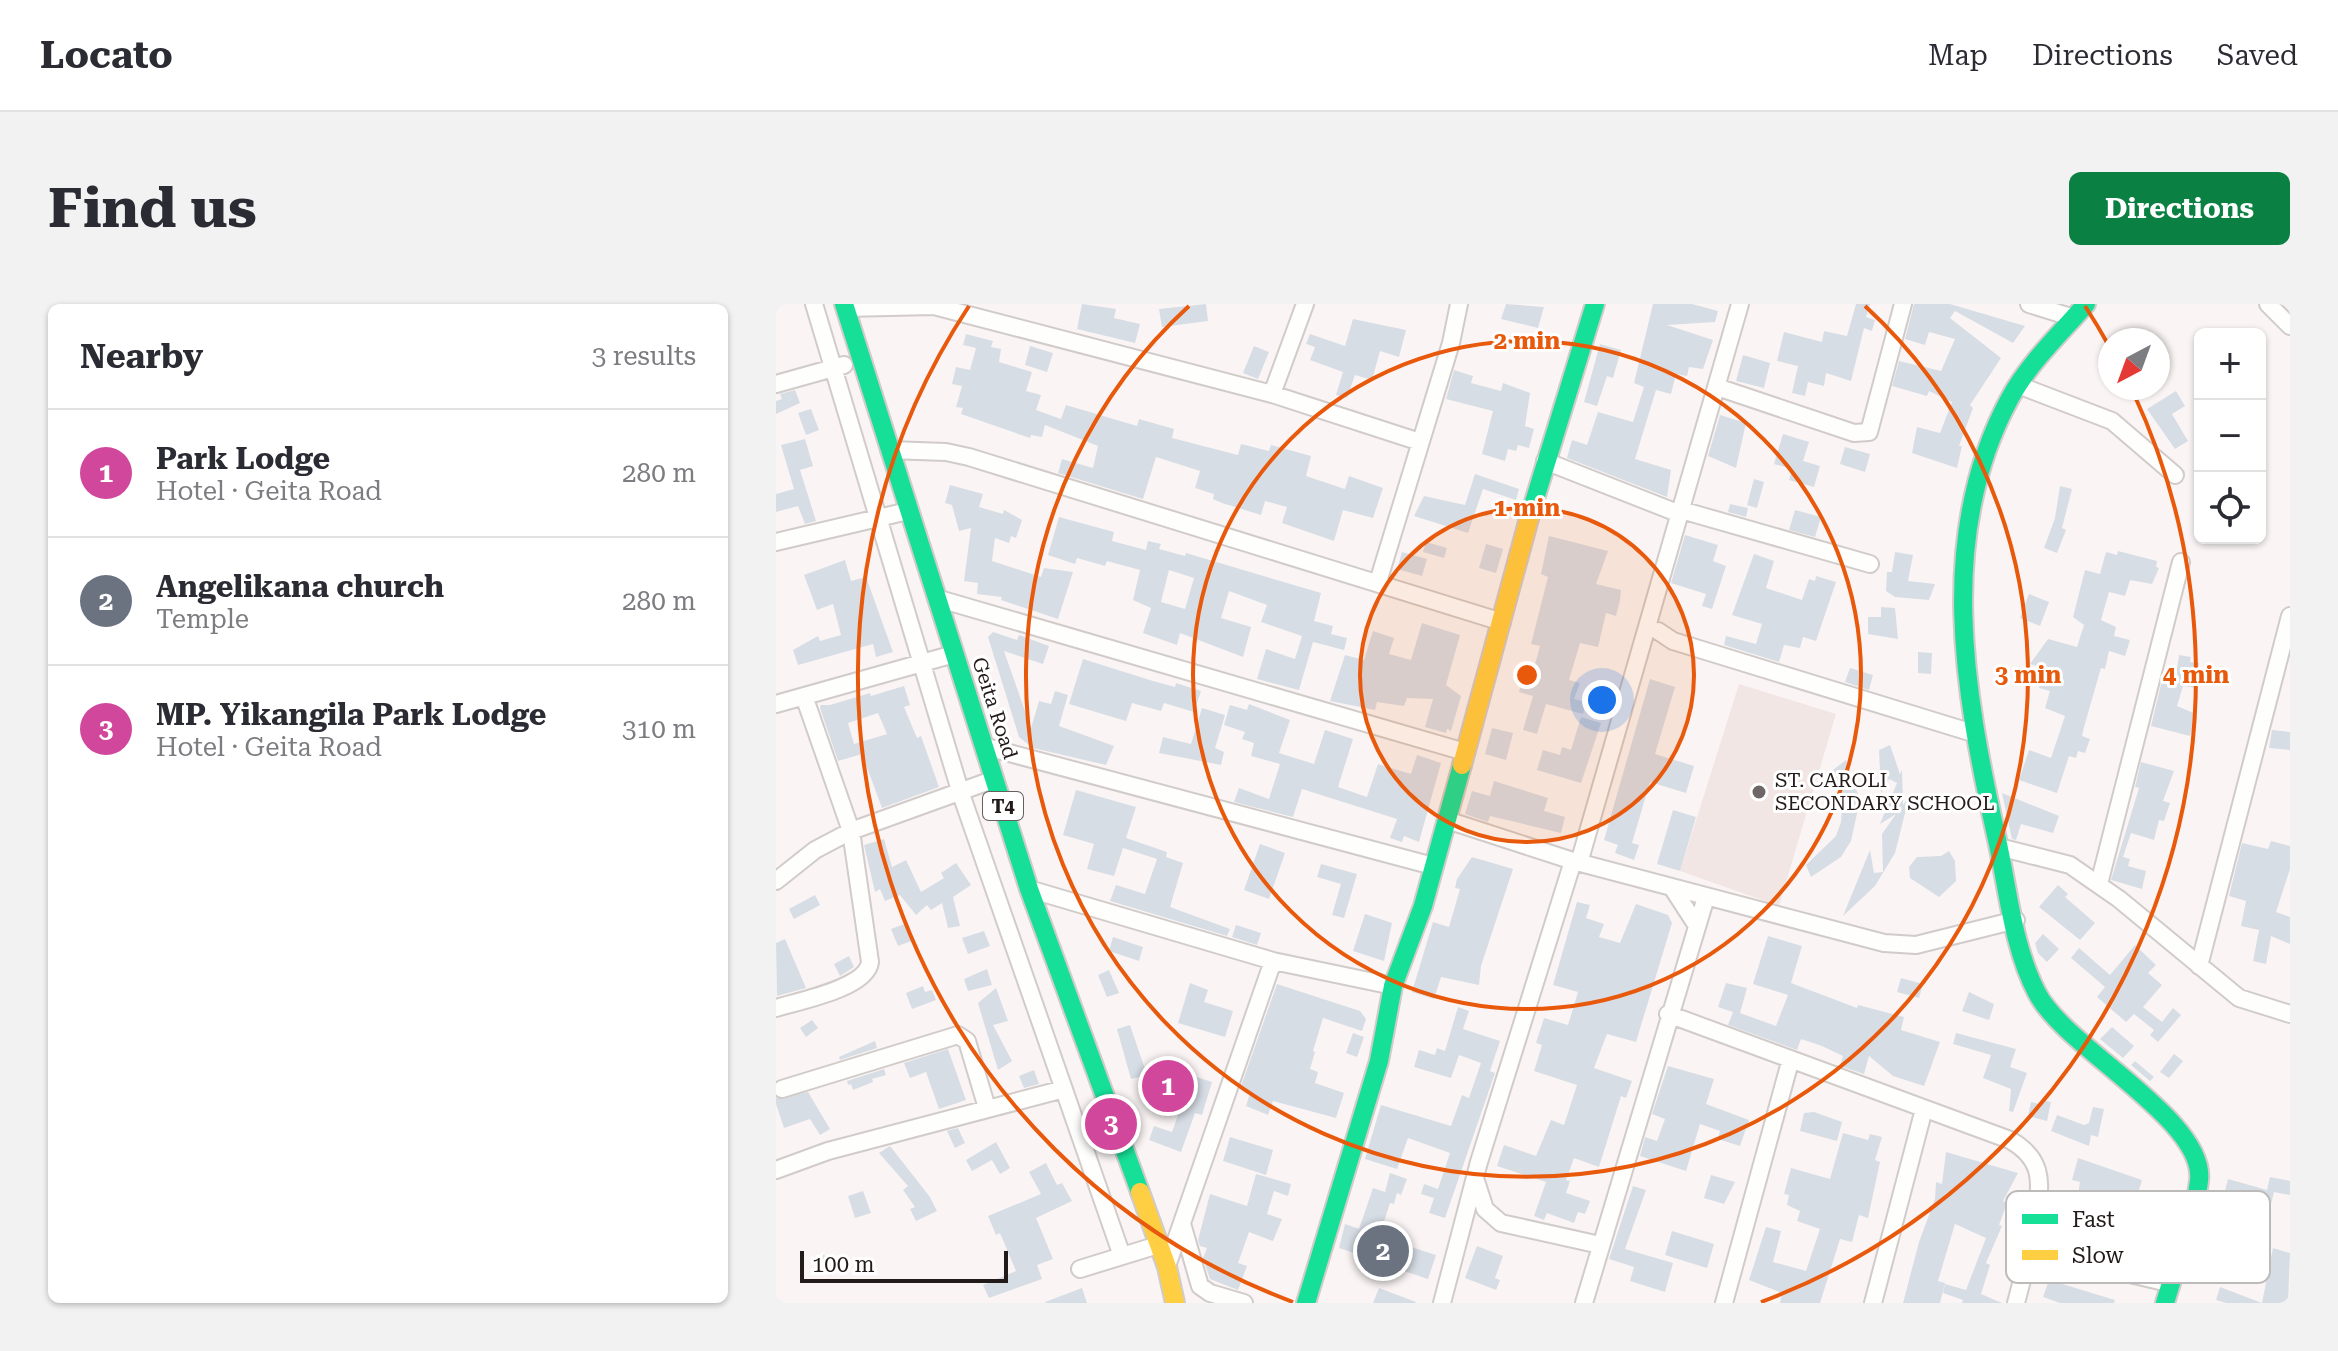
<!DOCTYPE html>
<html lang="en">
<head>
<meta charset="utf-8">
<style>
	body { margin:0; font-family:"Roboto Serif",serif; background:#f2f2f3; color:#2b2b33 }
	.controls { position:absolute; right:24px; top:24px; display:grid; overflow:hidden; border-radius:12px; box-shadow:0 2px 6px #0004 }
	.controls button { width:72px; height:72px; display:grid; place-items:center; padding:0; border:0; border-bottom:2px solid #e1e1e2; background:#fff; color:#2b2b33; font:40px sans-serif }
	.compass { position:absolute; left:1322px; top:24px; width:72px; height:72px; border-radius:50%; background:#fff; box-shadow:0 2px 6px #0004; rotate:221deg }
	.scale { position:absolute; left:24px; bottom:20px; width:208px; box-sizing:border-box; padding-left:8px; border:4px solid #231b19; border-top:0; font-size:22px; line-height:28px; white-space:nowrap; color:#231b19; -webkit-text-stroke:6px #fff; paint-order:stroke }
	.you { position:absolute; left:826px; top:396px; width:28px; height:28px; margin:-20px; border:6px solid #fff; border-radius:50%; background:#1a73e8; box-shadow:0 0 0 12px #1a73e833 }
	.badge { display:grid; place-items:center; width:52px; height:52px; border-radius:50%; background:#0b8043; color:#fff; font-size:26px; font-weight:700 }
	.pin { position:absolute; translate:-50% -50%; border:4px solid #fff; box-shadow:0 2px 8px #0006 }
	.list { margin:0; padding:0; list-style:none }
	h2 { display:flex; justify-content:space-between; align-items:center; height:104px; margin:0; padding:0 32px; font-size:34px }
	h2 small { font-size:26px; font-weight:400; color:#7c7c81 }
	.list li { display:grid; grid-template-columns:52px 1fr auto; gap:24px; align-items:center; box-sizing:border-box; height:128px; padding:0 32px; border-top:2px solid #e1e1e2 }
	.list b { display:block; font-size:30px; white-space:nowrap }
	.list p { margin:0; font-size:26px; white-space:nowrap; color:#7c7c81 }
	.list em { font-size:26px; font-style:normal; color:#7c7c81 }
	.icon { flex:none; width:44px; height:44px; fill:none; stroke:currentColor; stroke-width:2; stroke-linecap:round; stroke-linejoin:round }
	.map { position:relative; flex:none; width:1514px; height:999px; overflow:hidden; border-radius:12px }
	header { display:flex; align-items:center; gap:48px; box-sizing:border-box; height:112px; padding:0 40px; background:#fff; border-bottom:2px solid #e1e1e2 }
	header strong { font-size:38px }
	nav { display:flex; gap:44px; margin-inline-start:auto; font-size:28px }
	.intro { display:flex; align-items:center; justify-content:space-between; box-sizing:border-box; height:192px; padding:0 48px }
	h1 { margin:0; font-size:56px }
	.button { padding:20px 36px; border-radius:12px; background:#0b8043; color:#fff; font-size:28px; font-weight:700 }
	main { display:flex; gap:48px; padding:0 48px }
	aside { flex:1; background:#fff; border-radius:12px; box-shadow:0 2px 6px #0004 }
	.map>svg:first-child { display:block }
	.built { fill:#f2e6e4 }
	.building { fill:#d7dde5; fill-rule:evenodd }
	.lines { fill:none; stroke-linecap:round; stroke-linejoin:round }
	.street-casing { stroke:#d1cbc9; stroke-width:20 }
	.fast-casing { stroke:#d1cbc9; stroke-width:22 }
	.slow-casing { stroke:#d1cbc9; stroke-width:22 }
	.street { stroke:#fefefd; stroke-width:16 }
	.fast { stroke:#16e098; stroke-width:18 }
	.slow { stroke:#ffcf43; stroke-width:18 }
	.ring { fill:none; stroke:#e8590c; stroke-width:4 }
	.poi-dot { fill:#6e6766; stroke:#fff; stroke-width:3 }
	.labels { text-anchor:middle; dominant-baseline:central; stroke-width:6; stroke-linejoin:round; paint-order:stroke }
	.shield { fill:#fff; stroke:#655f5e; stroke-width:2 }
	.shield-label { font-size:18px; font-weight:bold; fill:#231b19 }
	.street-label { font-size:20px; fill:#231b19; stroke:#fff }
	.poi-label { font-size:20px; fill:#231b19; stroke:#fff; text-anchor:start }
	.key { fill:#fff; stroke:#bdbbba; stroke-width:2 }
	.key-label { font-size:22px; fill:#231b19 }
	.centre { fill:#e8590c; stroke:#fff; stroke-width:4 }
	.ring-label { font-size:24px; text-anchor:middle; font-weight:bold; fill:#e8590c; stroke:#fff; stroke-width:6; stroke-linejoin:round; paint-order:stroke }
</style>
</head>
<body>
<header>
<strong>Locato</strong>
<nav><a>Map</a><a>Directions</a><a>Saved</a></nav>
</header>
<div class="intro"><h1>Find us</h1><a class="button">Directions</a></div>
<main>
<aside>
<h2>Nearby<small>3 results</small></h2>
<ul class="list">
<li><span class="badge" style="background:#d1479c">1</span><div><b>Park Lodge</b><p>Hotel · Geita Road</p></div><em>280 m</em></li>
<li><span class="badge" style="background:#6b7280">2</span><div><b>Angelikana church</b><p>Temple</p></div><em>280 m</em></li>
<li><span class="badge" style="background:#d1479c">3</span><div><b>MP. Yikangila Park Lodge</b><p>Hotel · Geita Road</p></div><em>310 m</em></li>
</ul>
</aside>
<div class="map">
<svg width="1514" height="999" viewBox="0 0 1514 999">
	<rect width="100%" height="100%" fill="#faf5f4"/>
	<!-- built -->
	<path class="built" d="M963,380L1060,410L1003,602L904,567Z"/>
	<!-- building -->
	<path class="building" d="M306,0L340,5L338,14L364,20L359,39L301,25Z
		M430,0L432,17L386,23L383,5Z
		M730,0L768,3L762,24L725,15Z
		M877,0H916L942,7L939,18L891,21L937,36L927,65L913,63L911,72L900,70L895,90L880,86L869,122L859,155L895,166L891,193L791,154L796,136L811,141L822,108L857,118L868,83L858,79Z
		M1080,0H1094L1090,13L1099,16L1096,27L1088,24L1075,77L1050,69L1048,82L1032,78L1029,92L1016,89L1022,62L1001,57L1008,28L1046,38L1048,27L1071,32Z
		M1138,0H1174L1249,22L1237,39L1179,7L1174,14L1225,54L1194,101L1197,104L1183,142H1186L1181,164L1136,149L1141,123L1164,129L1176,98L1153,87L1151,92L1116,82L1123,57L1165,67L1179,35L1153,28L1149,41L1129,35Z
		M577,15L630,26L623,53L604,47L596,76L579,71L571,94L560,91L567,68L534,56L539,43L530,40L534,30L569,42Z
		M190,30L217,37L215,43L225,45L223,58L256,68L250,87L265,91L260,106L285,115L290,101L361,122L363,115L398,125L396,134L462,151L465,140L493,147L495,141L535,152L530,172L569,185L573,172L607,184L597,214L567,206L558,237L506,219L511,203L489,197L485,211L446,199L437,195L438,190L419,184L424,167L380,153L367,195L282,169L286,155L317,164L322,142L269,121L266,133L255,131L254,134L185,110L187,104L180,103L186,82L176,80L180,63L194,66L200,44L187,41Z
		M824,40L845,46L837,74L831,72L821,102L808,98Z
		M254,42L277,49L271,68L249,61Z
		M478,42L493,48L482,75L467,69Z
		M967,51L994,59L988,84L960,77Z
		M678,66L697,72L695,79L725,87L727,79L754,89L749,122L758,125L753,144L742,141L740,147L732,145L729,157L706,150L717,107L670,95Z
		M19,86L24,99L0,110V97L6,95L4,90Z
		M1400,87L1409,102L1396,110L1412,137L1399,145L1371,105Z
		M35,105L43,126L30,131L22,109Z
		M944,111L970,119L960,164L932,152Z
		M1007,130L1033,138L1027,157L1044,162L1038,183L1013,176L1016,165L998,160Z
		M29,135L37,162L24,166L40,217L29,220L22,202L0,208V190L18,185L5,141Z
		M1069,143L1094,150L1089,168L1064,160Z
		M699,170L743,185L740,196L707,185L692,229L638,212L648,192L689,201Z
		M978,175L988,178L981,204L971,201Z
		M174,181L207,190L203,203L227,210L228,206L246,216L240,234L235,232L233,239L219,234L216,257L265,273L268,264L297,268L282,315L225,296L226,293L201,290L202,279L188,277L195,224L183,227L176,201L169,199Z
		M1284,182L1296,185L1286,224L1290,226L1281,249L1268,244L1279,214Z
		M954,200L972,204L970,213L952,208Z
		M1019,206L1045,213L1039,233L1013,226Z
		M283,213L338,228L336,237L370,246L372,237L385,240L383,245L409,252L410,249L545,289L538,317L557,322L555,330L571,334L568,346L537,338L523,386L481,375L490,345L519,355L526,332L485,318L491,301L453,287L445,314L475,323L467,353L404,329L401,341L367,329L375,304L357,296L364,266L331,257L329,262L301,254L299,260L272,251ZM393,266L418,274L409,305L385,298Z
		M909,231L942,241L937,257L950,262L936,305L926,302L930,290L895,279Z
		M773,232L832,247L820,280L845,286L844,296L840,312L830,309L822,343L804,339L793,376L804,379L798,395L810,398L807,410L770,400L761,430L747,426L757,392L743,388L746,377L754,379L764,342L755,340L772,273L765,270Z
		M650,238L671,244L668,254L647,248Z
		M710,240L727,245L720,269L703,264Z
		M1342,247L1381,257L1380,263L1383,264L1376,280L1354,276L1349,292L1333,288L1325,316L1340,323L1338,332L1354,336L1349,352L1333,347L1329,365L1325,364L1308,423L1306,432L1314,435L1309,449L1302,447L1300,454L1293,452L1281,489L1243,476L1253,446L1275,454L1289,412L1269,404L1274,387L1263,384L1268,364L1254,360L1272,335L1301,343L1308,321L1297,313L1309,266L1324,270L1330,248L1341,251Z
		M626,248L651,255L646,272L621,265Z
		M1119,248L1137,251L1132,277L1159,280L1153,296L1119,293L1110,287L1111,268H1116Z
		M978,250L998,257L990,284L1026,296L1033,275L1039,277L1040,272L1060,278L1040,337L1027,333L1024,344L1008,341L1003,358L948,341L950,332L980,340L986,320L956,311Z
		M69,256L75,277L90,273L117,348L100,353L97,340L22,361L17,346L42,332L44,337L65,331L57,300L41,306L28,271Z
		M1253,290L1273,298L1264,322L1244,314Z
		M1105,303L1119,304L1122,335L1092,330V313H1105Z
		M646,319L684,331L670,381L685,392L675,427L671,425L670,429L649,423L657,395L631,394L628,402L601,398L599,406L554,397L569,351L588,356L597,327L618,334L613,350L635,356Z
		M217,328L241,336L243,331L273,342L267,360L228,347L255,424L263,397L275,400L279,387L292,391L283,422L338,442L330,461L257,444L243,433L212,333Z
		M1142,348L1156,349L1155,370L1142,369Z
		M1403,351L1415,353L1414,358L1423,359L1420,384L1407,382L1401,402L1420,410L1414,432L1375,422L1388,368L1400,371Z
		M307,355L377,377L399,383L400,379L425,387L418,408L388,399L385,407L356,399L350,417L293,400Z
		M1074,364L1097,371L1093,386L1069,378Z
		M874,375L899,383L879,450L918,462L910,489L874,478L856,539L863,541L858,556L839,549L842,541L828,536Z
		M128,382L134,401L128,403L141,434L145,432L163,483L106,504L86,450L62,457L44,404L45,401H54L94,389L95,392ZM102,409L111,430L78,440L72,419Z
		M473,400L514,416L503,449L538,460L549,426L577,435L562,483L591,493L602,460L635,470L641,451L665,459L643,538L628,532L626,538L614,534L621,515L526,485L517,513L458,498L463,484L493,495L504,460L475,452L478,439L466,435L469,428L448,421L454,401L471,406Z
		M426,404L449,411L439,444L448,448L445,461L383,449L387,433L415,440Z
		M805,413L825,419L805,479L761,466L767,446L784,451L786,443L795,446Z
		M716,424L737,429L730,456L709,450Z
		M1496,426L1514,428V446L1493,444Z
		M1114,441L1124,470L1126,466L1127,501L1133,493L1119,549L1099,582L1067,612L1094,546L1098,569L1107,568L1106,530L1120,510L1104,520L1121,479L1113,475L1105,489L1103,446Z
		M1070,456L1084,496L1075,537L1065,553L1035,573L1030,561L1060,532L1065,518L1067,492L1057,466Z
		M1365,458L1398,467L1387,497L1394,499L1388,517L1383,516L1378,536L1355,529L1347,553L1354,555L1352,562L1370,567L1366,585L1335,576L1363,484L1359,483Z
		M718,477L772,494L768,507L789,513L785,529L714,512L712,518L689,510L696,487L714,492Z
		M300,486L360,503L350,534L391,548L390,553L407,559L394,603L454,625L451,632L334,597L340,581L369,590L381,555L347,544L338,572L311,565L318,540L287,531Z
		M1226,489L1283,512L1277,529L1245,520L1240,536L1236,535Z
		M897,506L920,513L904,567L881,560Z
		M108,535L116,563L130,556L145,588L168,574L165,569L180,559L195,581L177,593L184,622L172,624L166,599L155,606L151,601L140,611L124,591L109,597L104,585L99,588L88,541Z
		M1495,537L1514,542V565L1500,608L1514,613V640L1495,632L1490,660L1477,657L1483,626L1465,622L1470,597L1453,592L1466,539L1492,545Z
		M484,540L509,549L493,595L468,586Z
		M1173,547L1179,557L1180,577L1163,593L1134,574L1133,563L1141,553L1165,552Z
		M696,553L737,565L705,662L703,681L665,673L658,695L636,688L657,618L673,623L684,585L679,584L681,575Z
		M545,560L581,570L568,614L556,611L565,580L541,573Z
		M1282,581L1292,590L1289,593L1319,619L1304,636L1263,603Z
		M39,591L44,601L18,615L13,605Z
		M801,598L814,601L810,614L828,620L823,633L844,639L860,600L892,611L896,619L860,738L831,730L818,764L856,777L850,794L845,792L823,863L798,854L790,876L794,877L790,889L814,897L809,910L802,908L798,919L771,909L768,916L758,912L770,878L721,862L728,841L760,852L775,816L788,821L801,781L758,767L766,741L760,739L768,714L792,721L802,688L777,681Z
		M589,610L616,619L608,657L577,647Z
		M131,619L138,636L122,642L115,625Z
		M460,621L485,629L481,641L456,633Z
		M208,627L214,642L192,650L186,634Z
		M1267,630L1283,645L1271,658L1262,649L1259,639Z
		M992,632L1026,642L1015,679L1081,704L1082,701L1128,713L1125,726L1164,738L1148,782L1117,772L1093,752L1088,770L1064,762L1067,752L1046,742L1025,735L1021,746L952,721L957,708L942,703L950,679L971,684L964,709L1000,722L1012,691L977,680Z
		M337,633L367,643L363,657L333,647Z
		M9,635L30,684L1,692L0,639Z
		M1359,641L1380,661L1372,669L1386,681L1367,703L1386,718L1397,704L1405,711L1382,738L1374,731L1378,726L1358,710L1350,718L1321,693L1329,683L1295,654L1303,644L1334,671Z
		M73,652L78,663L64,672L58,660Z
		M211,665L216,681L192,687L188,675Z
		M333,666L343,689L331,693L322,671Z
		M1125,674L1147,680L1143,694L1121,688Z
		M414,679L432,686L428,698L457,707L449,733L402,719Z
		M501,680L584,707L590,715L586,727L547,714L537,747L539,748L534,765L542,768L539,779L568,789L560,814L497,797L492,811L470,802L474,789L464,785Z
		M147,682L149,688L156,686L160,696L136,705L130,689Z
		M220,684L232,717L217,721L236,757L222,766L202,699Z
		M1193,688L1218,700L1213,716L1186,707Z
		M682,703L693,707L687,725L724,737L714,767L719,769L669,914L653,909L658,894L645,890L648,880L662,885L674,849L632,834L621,865L589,855L605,801L675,822L686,791L693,794L705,759L683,751L675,774L638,763L643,746L659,751L661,744L669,747Z
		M36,716L42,724L30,733L24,724Z
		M354,721L371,771L355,775L341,725Z
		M1336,723L1358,742L1347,754L1324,735Z
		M577,729L588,733L581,753L570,749Z
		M1180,729L1240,745L1234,763L1251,769L1237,808L1233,807L1235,785L1207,774L1215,751L1177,740Z
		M99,737L101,744L64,756L63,753Z
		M172,745L190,796L163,805L150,768L134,774L128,759Z
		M1398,750L1407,757L1393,774L1384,768Z
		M1359,757L1378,773L1374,777L1355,761Z
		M892,762L938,775L930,800L973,816L964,842L942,835L944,827L924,820L910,867L864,852L869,833L881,837L889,815L876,810Z
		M393,764L436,778L426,811L419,809L405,848L373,836L378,822L396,828L404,805L382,797Z
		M108,765L110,771L96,775L97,778L77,786L75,780L72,781L71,777Z
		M258,766L263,780L248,784L243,772Z
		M32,788L54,825L44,831L34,815L8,824L0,800V794Z
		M1266,796L1275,798L1271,817L1252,812L1255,798L1263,800Z
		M1317,803L1328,805L1322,833L1315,831L1313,842L1275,827L1281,811L1308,821L1313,819Z
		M1038,808L1066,818L1061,837L1024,827L1028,809Z
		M182,824L189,839L179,844L171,827Z
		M1067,829L1092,836L1094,830L1106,833L1099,856L1104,858L1092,914L1083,911L1076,938L1064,935L1044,999H1004L1006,989L973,976L990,923L1005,927L997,958L1030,967L1044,925L1021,917L1024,907L1011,901L1013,891L1008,890L1015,864L1054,875Z
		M454,833L497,846L490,871L447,857Z
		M220,838L234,864L224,870L216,856L196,867L190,856Z
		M114,842L154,893L161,907L140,917L134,905L139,903L127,886L132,882L103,849Z
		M1170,848L1242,869L1227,897L1231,899L1223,921L1226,922L1210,959L1214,961L1205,990L1226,999H1186L1187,996L1167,989L1169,980L1190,986L1210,934L1179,920L1162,977L1169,979L1164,999H1127L1143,938L1159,895L1160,878L1166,880Z
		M1302,854L1366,876L1357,906L1350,904L1342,931L1351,934L1344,956L1311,947L1307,944L1311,930L1297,926L1304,878L1296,876Z
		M270,859L281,881L286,879L296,897L260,914L277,955L261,961L266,975L213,994L207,981L240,967L224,929L220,931L212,912L265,890L253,868Z
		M614,869L631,875L625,891L621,889L618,900L614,899L603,933L610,936L602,957L563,944L569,920L583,925L597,884L609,888Z
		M480,870L515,880L512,892L498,887L491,910L506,915L497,937L473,928L462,959L471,962L462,986L434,975L427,954L431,944L424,942L422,936L434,890L471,902Z
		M935,871L959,878L948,900L928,894Z
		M1494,873L1514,877V891L1498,888L1485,940L1438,928L1452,875L1491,886Z
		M857,882L870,886L849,945L897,959L889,988L854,977L858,963L833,955Z
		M87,887L95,909L79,914L72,892Z
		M896,927L938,940L931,964L889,951Z
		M629,941L660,951L652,975L622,965Z
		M701,942L727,952L719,974L724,976L720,986L689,974Z
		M1497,944L1514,949L1512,999H1450L1440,996L1444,983L1486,999Z
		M47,950L62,963L54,972L39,959Z
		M1273,976L1339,996L1338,999H1284L1267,993Z
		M306,984L311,999H270L269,998Z
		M603,984L640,998L639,999H597Z"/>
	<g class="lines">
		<defs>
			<path id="street" d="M38,0L185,490L346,952
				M1253,0L1298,14
				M1492,0L1514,22
				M69,4L158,2L496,90L644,138
				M0,80L68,61
				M1242,81L1336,117L1399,171
				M941,83L1078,129L1093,128L1127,0
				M496,90L529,0
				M113,146L170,148L193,153L726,318
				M769,157L904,210
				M905,206L1094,260
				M0,238L132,207
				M602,278L675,39L683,0
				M160,294L689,448
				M882,327L897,337L1200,430
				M0,400L178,350
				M207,442L657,562
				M671,516L797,557L1108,639L1140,641L1240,616
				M1223,543L1294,561L1343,595L1463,694L1514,710
				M803,559L964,0
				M0,577L39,546L75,527L219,475
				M1323,580L1405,258
				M253,585L497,657L617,682
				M897,585L921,622
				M1423,662L1514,312
				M0,704C23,697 91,684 94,658L75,527L28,392
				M892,710L1234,836C1292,869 1239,915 1275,944C1290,957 1370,973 1395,980
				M6,785L182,731L191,737L211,804
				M0,866L52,847L288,785
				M699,874L709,905L725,919L824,941
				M407,923L424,982L434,989L468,999
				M391,962L497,657
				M304,965L382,941
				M666,999L703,858L797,557
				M808,999L930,593
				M948,999L1014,758
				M1097,999L1148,805
				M1240,999L1261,919"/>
			<path id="fast" d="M68,0L253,585L364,888
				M1310,0C1284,30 1253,59 1234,94C1160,230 1188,387 1220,531C1232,583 1236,641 1261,689C1288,743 1431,816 1423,877C1418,917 1400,960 1389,999
				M754,211L819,0
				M530,999L603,757L617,682L647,602L686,461"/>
			<path id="slow" d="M686,461L754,211
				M364,888L391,963L399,999"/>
		</defs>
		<!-- street casing -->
		<use href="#street" class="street-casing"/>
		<!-- fast casing -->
		<use href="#fast" class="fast-casing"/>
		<!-- slow casing -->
		<use href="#slow" class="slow-casing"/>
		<!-- street -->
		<use href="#street" class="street"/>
		<!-- fast -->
		<use href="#fast" class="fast"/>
		<!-- slow -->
		<use href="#slow" class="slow"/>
	</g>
	<!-- distance rings -->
	<circle cx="751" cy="371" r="167" fill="#e8590c" fill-opacity=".12"/>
	<g class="ring">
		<circle cx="751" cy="371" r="167"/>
		<circle cx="751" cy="371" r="334"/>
		<path d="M1089 2A501 501 0 1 1 413 2"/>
		<path d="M517 998A669 669 0 0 1 193 2M1309 2A669 669 0 0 1 1333 42M1357 88A669 669 0 0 1 985 998"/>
	</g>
	<!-- markers -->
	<circle class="poi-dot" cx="983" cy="488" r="8"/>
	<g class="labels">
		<!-- shield labels -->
		<rect class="shield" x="207" y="488" width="40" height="28" rx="6"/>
		<g class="shield-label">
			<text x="227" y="502">T4</text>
		</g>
		<!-- street labels -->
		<g class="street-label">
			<text transform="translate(219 404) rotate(72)">Geita Road</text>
		</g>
		<!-- poi labels -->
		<g class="poi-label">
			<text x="999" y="476">ST. CAROLI<tspan x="999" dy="23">SECONDARY SCHOOL</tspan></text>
		</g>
	</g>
	<!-- legend -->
	<rect x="1230" y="887" width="264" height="92" rx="12" class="key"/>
	<rect x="1246" y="910" width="36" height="10" fill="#16e098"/>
	<rect x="1246" y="946" width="36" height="10" fill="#ffcf43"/>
	<g class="key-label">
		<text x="1296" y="923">Fast</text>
		<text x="1296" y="959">Slow</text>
	</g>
	<circle cx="751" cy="371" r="12" class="centre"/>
	<g class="ring-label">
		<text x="751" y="45">2 min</text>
		<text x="751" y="212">1 min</text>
		<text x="1252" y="379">3 min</text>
		<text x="1420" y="379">4 min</text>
	</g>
</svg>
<div class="controls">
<button>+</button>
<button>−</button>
<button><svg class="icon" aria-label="locate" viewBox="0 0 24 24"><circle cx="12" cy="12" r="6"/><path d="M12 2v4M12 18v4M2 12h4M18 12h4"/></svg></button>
</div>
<svg class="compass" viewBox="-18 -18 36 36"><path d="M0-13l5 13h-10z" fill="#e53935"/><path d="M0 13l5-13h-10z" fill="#7c7c81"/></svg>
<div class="scale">100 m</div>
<div class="you"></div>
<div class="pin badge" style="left:392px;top:782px;background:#d1479c">1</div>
<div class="pin badge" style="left:607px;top:947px;background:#6b7280">2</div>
<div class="pin badge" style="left:335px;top:820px;background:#d1479c">3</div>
</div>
</main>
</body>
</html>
